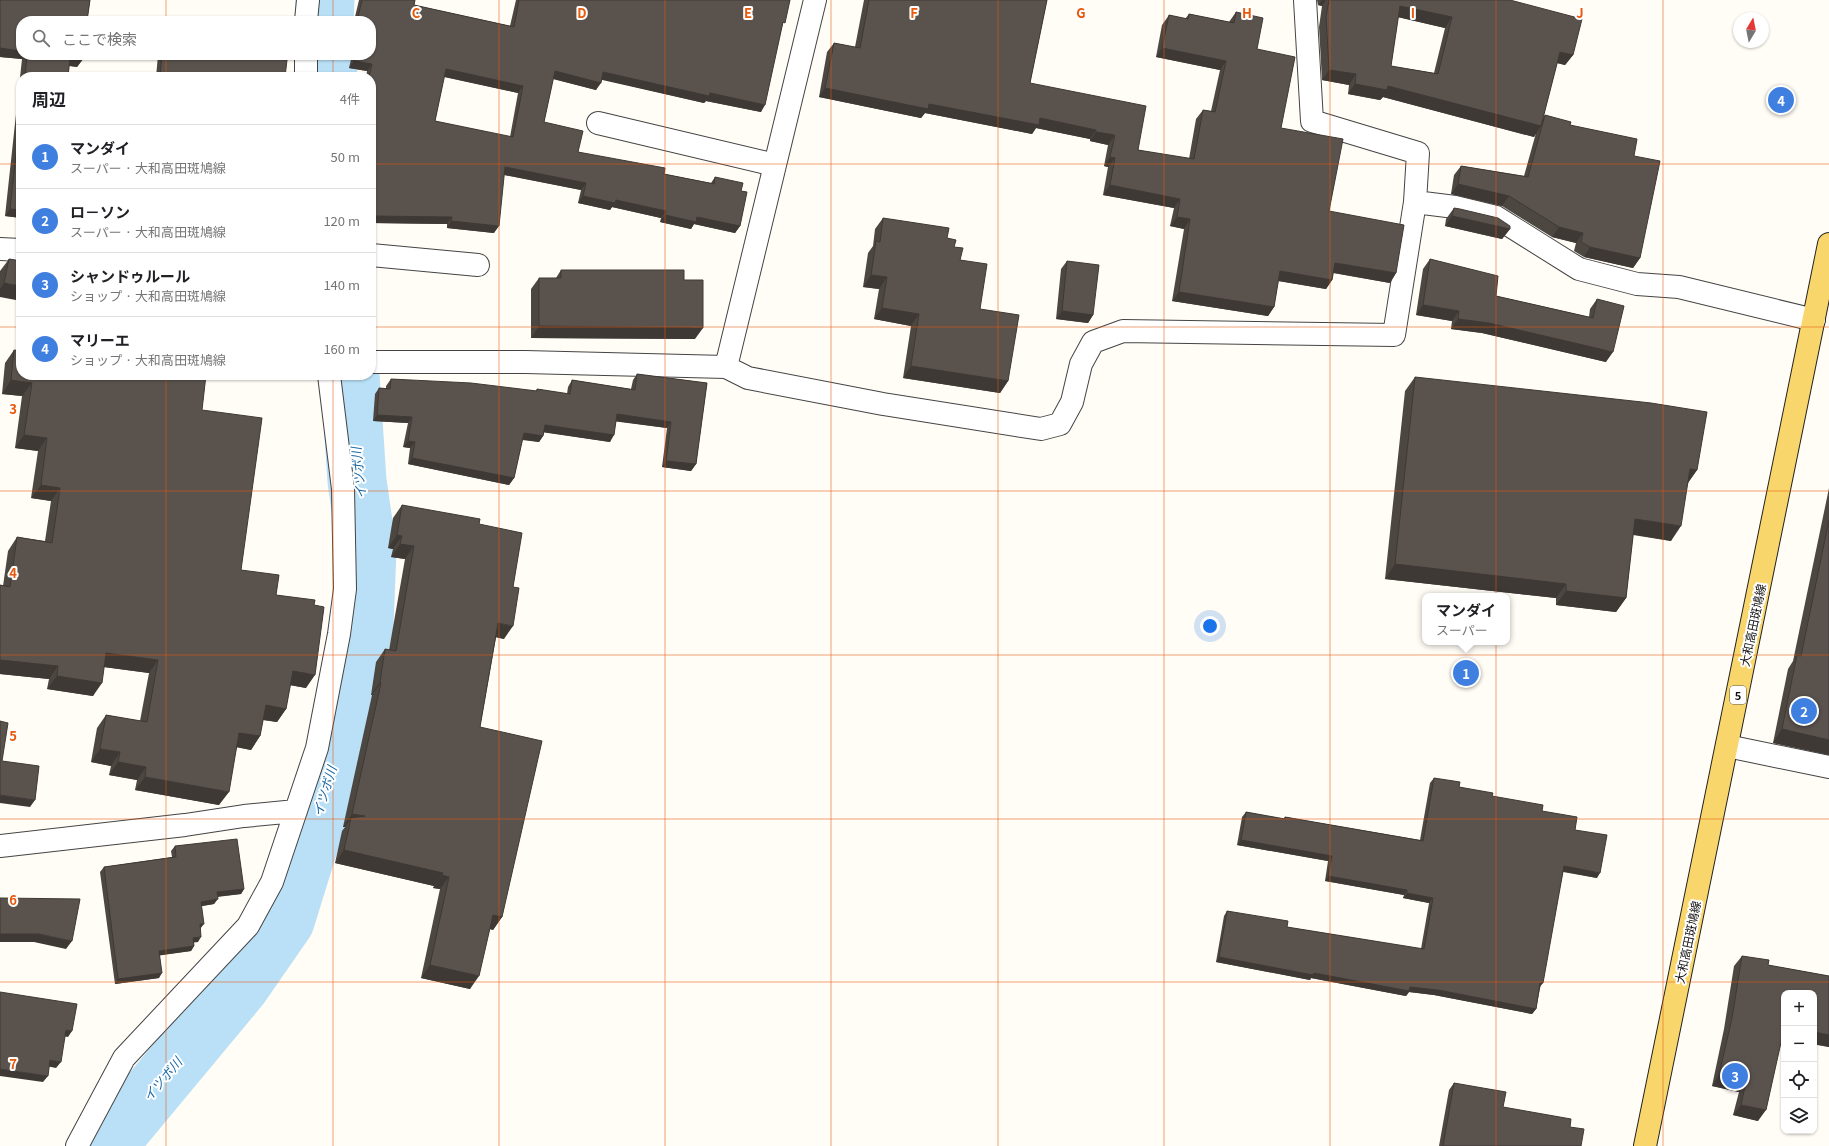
<!DOCTYPE html>
<html lang="ja">
<head>
<meta charset="utf-8">
<style>
	body { margin:0; font-family:Georgia,"Noto Sans JP",serif; background:#f6f6f6; color:#202124 }
	.controls { position:absolute; right:12px; bottom:12px; display:grid; overflow:hidden; border-radius:8px; box-shadow:0 1px 3px #0004 }
	.controls button { width:36px; height:36px; display:grid; place-items:center; padding:0; border:0; border-bottom:1px solid #e0e0e0; background:#fff; color:#202124; font:20px sans-serif }
	.compass { position:absolute; left:1733px; top:12px; width:36px; height:36px; border-radius:50%; background:#fff; box-shadow:0 1px 3px #0004; rotate:10deg }
	.you { position:absolute; left:1210px; top:626px; width:14px; height:14px; margin:-10px; border:3px solid #fff; border-radius:50%; background:#1a73e8; box-shadow:0 0 0 6px #1a73e833 }
	.badge { display:grid; place-items:center; width:26px; height:26px; border-radius:50%; background:#c4262e; color:#fff; font-size:13px; font-weight:700 }
	.pin { position:absolute; translate:-50% -50%; border:2px solid #fff; box-shadow:0 1px 4px #0006 }
	.popup { position:absolute; left:1422px; top:593px; width:88px; height:52px; box-sizing:border-box; display:grid; place-content:center; border-radius:8px; background:#fff; filter:drop-shadow(0 1px 3px #0005); font-size:13px; white-space:nowrap; color:#757577 }
	.popup b { font-size:15px; color:#202124 }
	.popup::after { content:''; position:absolute; left:50%; top:100%; margin-left:-8px; border:8px solid transparent; border-top-color:#fff }
	.list { margin:0; padding:0; list-style:none }
	h2 { display:flex; justify-content:space-between; align-items:center; height:52px; margin:0; padding:0 16px; font-size:17px }
	h2 small { font-size:13px; font-weight:400; color:#757577 }
	.list li { display:grid; grid-template-columns:26px 1fr auto; gap:12px; align-items:center; box-sizing:border-box; height:64px; padding:0 16px; border-top:1px solid #e0e0e0 }
	.list b { display:block; font-size:15px; white-space:nowrap }
	.list p { margin:0; font-size:13px; white-space:nowrap; color:#757577 }
	.list em { font-size:13px; font-style:normal; color:#757577 }
	.icon { flex:none; width:22px; height:22px; fill:none; stroke:currentColor; stroke-width:2; stroke-linecap:round; stroke-linejoin:round }
	.map { position:relative; flex:none; width:1829px; height:1146px; overflow:hidden }
	.search { position:absolute; background:#fff; box-shadow:0 1px 3px #0004; left:16px; top:16px; width:360px; height:44px; display:flex; align-items:center; gap:10px; box-sizing:border-box; padding:0 14px; border-radius:16px; color:#757577; font-size:15px }
	.panel { position:absolute; background:#fff; box-shadow:0 1px 3px #0004; left:16px; top:72px; width:360px; height:308px; border-radius:16px }
	.map>svg:first-child { display:block }
	.lines { fill:none; stroke-linecap:round; stroke-linejoin:round }
	.river { stroke:#b9e0f7; stroke-width:59 }
	.minor-casing { stroke:#444; stroke-width:24 }
	.primary-casing { stroke:#222; stroke-width:24 }
	.minor { stroke:#fff; stroke-width:22 }
	.primary { stroke:#f9d66b; stroke-width:22 }
	.wall { fill:#4d4742; fill-rule:evenodd }
	.shaded-wall { fill:#3f3936 }
	.building { fill:#5a524d; stroke:#3f3936; fill-rule:evenodd }
	.grid { fill:none; stroke:#e8590c; stroke-width:1; stroke-opacity:0.55 }
	.labels { text-anchor:middle; dominant-baseline:central; stroke-width:4; stroke-linejoin:round; paint-order:stroke }
	.shield { fill:#fff; stroke:#585858; stroke-width:1 }
	.shield-label { font-size:11px; font-weight:bold; fill:#111 }
	.street-label { font-size:12px; fill:#111; stroke:#fff }
	.water-label { font-size:13px; font-style:italic; fill:#1768a6; stroke:#fff }
	.grid-label { font-size:13px; text-anchor:middle; font-weight:bold; fill:#e8590c; stroke:#fff; stroke-width:4; stroke-linejoin:round; paint-order:stroke }
</style>
</head>
<body>
<div class="map">
<svg width="1829" height="1146" viewBox="0 0 1829 1146">
	<rect width="100%" height="100%" fill="#fffdf5"/>
	<g class="lines">
		<!-- river -->
		<path class="river" d="M324,21L325,0
			M326,55L328,77
			M107,1146L240,986L285,921L333,766L364,625L367,550L357,481L350,375"/>
		<defs>
			<path id="minor" d="M1305,0L1312,121L1418,153L1415,202L1455,207L1496,217L1579,269L1637,284L1679,287L1814,320
				M306,21L308,0
				M306,55V77
				M598,123L775,165
				M0,249L21,250
				M371,255L478,265
				M371,362H525L726,367L748,378L883,404L1041,429L1060,424L1072,402L1081,364L1093,342L1123,331L1394,335L1415,202
				M726,367L815,0
				M1727,746L1829,767
				M0,846L185,825L244,816L296,811
				M77,1146L124,1058L248,926L272,882L317,748L339,634L345,589L343,489L329,375"/>
			<path id="primary" d="M1645,1146L1829,244"/>
		</defs>
		<!-- minor casing -->
		<use href="#minor" class="minor-casing"/>
		<!-- primary casing -->
		<use href="#primary" class="primary-casing"/>
		<!-- minor -->
		<use href="#minor" class="minor"/>
		<!-- primary -->
		<use href="#primary" class="primary"/>
	</g>
	<!-- wall -->
	<path class="wall" d="M0,0H90L87,21H21V55H83V59L77,67L69,66L68,77H21V218L5,216L22,59L0,57Z
		M359,0H415L414,5L510,26L516,0H790L782,27L761,112L706,101L704,103L601,79L596,90L553,79L544,122L578,152L664,174L711,183L715,177L741,191L740,226L735,233L694,224L691,229L660,222L661,218L612,207L610,210L578,203L581,190L504,175L494,233L447,228V224L371,223V77H366L367,71L349,68L352,55H371V21H354ZM444,77L518,93L510,137L435,121Z
		M864,0H1047L1030,83L1138,150L1189,159L1196,119L1203,110L1211,111L1220,70L1156,57L1162,25L1169,15L1185,19L1189,14L1229,22L1236,12L1257,49L1281,128L1329,211L1396,273L1390,283L1333,273L1332,280L1326,289L1278,281L1274,307L1268,316L1172,301L1184,229L1170,226L1174,208L1103,195L1108,167L1104,166L1108,145L1090,141V139L1036,128L1032,134L925,113L921,118L819,97L827,52L834,43L855,47Z
		M1317,0H1510L1573,55L1565,65L1557,63L1543,118L1545,115L1570,125L1634,156L1640,258L1633,268L1584,257L1574,251L1576,243L1552,237L1502,206L1451,194L1454,175L1461,166L1524,176L1536,133L1534,137L1383,97L1380,100L1348,94L1349,85L1322,80L1319,27L1322,6L1318,5ZM1398,17L1445,28L1434,73L1391,66Z
		M158,55H278L277,59L285,77H156Z
		M1454,208L1510,229L1502,239L1445,226L1446,219Z
		M883,218L947,238L954,247L960,260L980,309L1008,381L1000,393L903,378L911,326L874,319L879,289L863,287L868,253L873,246L875,229Z
		M9,259L21,261L0,297V271Z
		M1430,259L1496,296L1589,317L1590,309L1597,299L1606,362L1482,333L1451,329L1452,321L1416,315L1423,269Z
		M1067,261L1093,315L1088,323L1056,319L1061,269Z
		M561,270L684,280L695,339L531,338V289L539,278H556Z
		M14,350L202,410L241,570L276,595L314,605L306,688L290,685L286,709L277,722L263,720L260,736L251,750L237,747L219,805L135,790L137,780L109,775L111,766L91,762L97,728L106,715L140,721L149,673L104,667L93,696L47,689L49,679L0,674V585L3,586L8,551L17,537L45,541L51,501L31,498L38,451L15,448L22,396L2,394L5,363Z
		M637,374L707,383L696,464L691,471L662,467L667,428L616,421L610,442L544,432L543,436L539,442L522,440L514,478L509,485L408,464L410,448L403,447L408,423L373,421L375,394L379,388H386V386L391,379L536,391L537,389L567,394L568,387L572,380L631,389L633,380Z
		M1415,377L1697,470L1688,483L1671,541L1633,535L1626,598L1616,612L1556,605V598L1385,579L1405,391Z
		M1829,488V755L1773,743L1788,669L1793,661Z
		M402,505L479,524L504,639L496,637L480,727L502,917L493,930L490,929L470,989L421,978L440,889L433,888L434,886L335,863L342,831L345,827H343L372,695H371L376,662L385,649L389,650L405,559L391,557L393,549L388,548L393,518Z
		M1434,778L1459,787L1542,811L1575,830L1597,878L1563,872L1536,1009L1532,1014L1434,995L1409,992L1406,996L1311,978L1310,980L1216,962L1224,916L1227,911L1287,927L1421,949L1429,903L1403,898L1404,895L1325,881L1328,861L1237,845L1242,817L1246,812L1283,819L1285,817L1420,840L1430,783Z
		M175,846L244,889L241,894L217,897L214,904L201,906L200,929L198,942H194V946L191,951L160,955L159,978L115,984L100,872L104,867L172,857L171,851Z
		M1742,956L1768,965L1829,976V1047L1782,1039L1758,1121L1733,1115L1739,1092L1712,1086L1724,1029L1734,966Z
		M1454,1083L1503,1107L1570,1127L1581,1146H1439L1449,1090Z"/>
	<!-- shaded-wall -->
	<path class="shaded-wall" d="M1322,0H1326L1322,6L1318,5Z
		M1400,6L1452,17L1445,28L1393,16Z
		M0,48L21,51V55H25L22,59L0,57Z
		M1162,48L1226,61L1220,70L1156,57Z
		M1560,52L1573,55L1565,65L1553,62Z
		M70,58L83,59L77,67L65,65Z
		M354,61L372,64L367,71L349,68Z
		M446,69L523,86L518,93L441,76Z
		M1329,70L1356,74L1349,85L1322,80Z
		M555,71L601,83L596,90L550,78Z
		M603,72L710,93L765,105L761,112L706,101L704,103L598,79Z
		M1355,84L1388,86L1541,126L1534,137L1383,97L1380,100L1348,94Z
		M825,88L929,104L1040,118L1096,130L1090,139L1036,128L1032,134L925,113L921,118L819,97Z
		M1096,132L1115,135L1108,145L1090,141Z
		M1110,157L1115,158L1108,167L1104,166Z
		M505,167L586,183L581,190L500,174Z
		M1458,184L1509,196L1502,206L1451,194Z
		M1110,185L1180,199L1174,208L1103,195Z
		M583,196L616,200L666,211L661,218L612,207L610,210L578,203Z
		M371,205H374L371,210Z
		M10,209L21,210V218L5,216Z
		M665,215L697,217L740,226L735,233L694,224L691,229L660,222Z
		M373,216L452,217L447,224L371,223V219Z
		M1452,216L1510,229L1502,239L1445,226Z
		M1177,217L1190,219L1184,229L1170,226Z
		M451,221L499,226L494,233L447,228Z
		M1559,227L1583,233L1576,243L1552,237Z
		M1590,247L1640,258L1633,268L1584,257Z
		M1335,263L1396,273L1390,283L1329,272Z
		M1280,271L1332,280L1326,289L1273,280Z
		M871,275L887,277L879,289L863,287Z
		M4,283L21,286V301L0,297V289Z
		M1179,292L1274,307L1268,316L1172,301Z
		M1423,305L1459,311L1452,321L1416,315Z
		M882,308L919,314L911,326L874,319Z
		M1062,311L1093,315L1088,323L1056,319Z
		M1458,319L1489,323L1613,352L1606,362L1482,333L1451,329Z
		M539,326L703,328L695,339L531,338Z
		M911,366L1008,381L1000,393L903,378Z
		M11,380L32,383L22,396L2,394Z
		M617,414L671,422L667,428L612,421Z
		M377,415L412,417L408,423L373,421Z
		M545,425L614,435L610,442L541,432Z
		M524,433L543,436L539,442L520,439Z
		M24,435L47,438L38,451L15,448Z
		M408,441L415,442L410,448L403,447Z
		M412,458L514,478L509,485L408,464Z
		M666,461L696,464L691,471L662,467Z
		M1690,469L1697,470L1687,484Z
		M41,485L60,488L51,501L31,498Z
		M1635,519L1681,526L1671,541L1625,533Z
		M397,535L402,536L393,549L388,548Z
		M400,544L414,546L405,559L391,557Z
		M1395,564L1566,584L1556,598L1385,579Z
		M1566,591L1626,598L1616,612L1556,605Z
		M498,623L513,626L504,639L490,636Z
		M106,653L158,660L149,673L96,666Z
		M0,660L58,666L49,679L0,674Z
		M293,671L315,675L306,688L284,684Z
		M57,676L102,683L93,696L47,689Z
		M380,682L381,683L372,695H371Z
		M266,705L286,709L277,722L257,719Z
		M1782,729L1829,740V755L1773,743Z
		M239,733L260,736L251,750L230,746Z
		M100,749L120,752L111,766L91,762Z
		M118,762L146,767L137,780L109,775Z
		M145,777L229,792L219,805L135,790Z
		M0,795L35,800L30,807L0,803Z
		M352,814L365,816L351,818L345,827H343Z
		M1241,840L1332,856L1328,861L1237,845Z
		M344,850L443,873L434,886L335,863Z
		M1564,866L1600,873L1597,878L1561,871Z
		M442,875L449,877L440,889L433,888Z
		M1328,876L1407,890L1404,895L1325,881Z
		M244,889L241,894L213,897L217,892Z
		M1407,893L1433,898L1429,903L1403,898Z
		M218,899L214,904L197,907L201,902Z
		M493,915L502,917L493,930L484,927Z
		M200,924H204L200,929Z
		M0,934H39L72,941L66,949L34,942H0Z
		M201,937L198,942L190,943L193,938Z
		M194,946L191,951L156,956L159,951Z
		M1219,957L1314,973L1438,990L1536,1009L1532,1014L1434,995L1409,992L1406,996L1311,978L1310,980L1216,962Z
		M430,965L479,976L470,989L421,978Z
		M162,973L159,978L115,984L118,979Z
		M1540,983H1543L1539,988Z
		M1784,1028V1039L1777,1038Z
		M66,1030L72,1031L68,1037L62,1036Z
		M1814,1032L1829,1035V1047L1814,1044Z
		M50,1060L61,1062L56,1068L46,1066Z
		M0,1069L48,1076L43,1082L0,1076Z
		M1719,1075L1746,1081L1739,1092L1712,1086Z
		M1741,1105L1766,1110L1758,1121L1733,1115Z"/>
	<!-- building -->
	<path class="building" d="M0,0H90L87,21H21V51L0,48Z
		M362,0H415L414,5L514,27L519,0H790L785,23L783,22L765,105L710,93L709,96L603,72L601,83L555,71L544,122L583,131L578,152L665,168L664,174L714,184L715,177L743,183L741,191L747,192L740,226L697,217L696,222L665,215L666,211L616,200L615,203L583,196L586,183L505,167L499,226L451,221L452,217L373,216L374,205H371V77H369L372,64L354,61L356,55H371V21H357ZM446,69L523,86L513,137L435,121Z
		M869,0H1047L1030,83L1146,106L1138,150L1194,159L1203,110L1215,112L1226,61L1162,48L1169,15L1188,19L1189,14L1234,23L1236,12L1263,18L1257,49L1295,57L1281,128L1343,139L1329,211L1404,225L1396,273L1335,263L1332,280L1280,271L1274,307L1179,292L1190,219L1177,217L1180,199L1110,185L1115,158L1110,157L1115,135L1096,132V130L1040,118L1039,125L929,104L928,109L825,88L834,43L860,48Z
		M1329,0H1510L1582,19L1573,55L1560,52L1541,126L1388,86L1387,90L1355,84L1356,74L1329,70L1326,17ZM1400,6L1452,17L1438,74L1391,66Z
		M164,18L186,21H164Z
		M27,55H83V59L70,58L68,77H25Z
		M162,55H278L277,59L287,60L285,77H160Z
		M21,110V210L10,209Z
		M1545,115L1571,122L1570,125L1637,139L1634,156L1660,161L1640,258L1590,247L1581,242L1583,233L1559,227L1509,196L1458,184L1461,166L1528,177Z
		M1454,208L1460,209L1498,218L1510,226V229L1452,216Z
		M883,218L949,228L947,238L956,240L954,247L963,248L960,260L987,264L980,309L1019,315L1008,381L911,366L919,314L882,308L887,277L871,275L876,241L880,242Z
		M9,259L21,261V286L4,283Z
		M1430,259L1498,276L1496,296L1593,318L1597,299L1624,306L1613,352L1489,323L1458,319L1459,311L1423,305Z
		M1067,261L1099,265L1093,315L1062,311Z
		M561,270H684V280H703V328L539,326V278H561Z
		M14,350L21,351V375H206L202,410L262,418L241,570L279,575L276,595L315,600L314,605L324,607L315,675L293,671L286,709L266,705L260,736L239,733L229,792L145,777L146,767L118,762L120,752L100,749L106,715L147,722L158,660L106,653L102,683L57,676L58,666L0,660V585L10,587L17,537L52,543L60,488L41,485L47,438L24,435L32,383L11,380Z
		M637,374L707,383L696,464L666,461L671,422L617,414L614,435L545,425L543,436L524,433L514,478L412,458L415,442L408,441L412,417L377,415L379,388L390,389L391,379L471,383L537,391V389L570,394L572,380L635,390Z
		M1415,377L1651,403L1707,412L1697,470L1690,469L1681,526L1635,519L1626,598L1566,591V584L1395,564Z
		M402,505L480,519L479,524L522,533L513,587L519,588L513,626L498,623L480,727L542,741L502,917L493,915L479,976L430,965L449,877L442,875L443,873L344,850L351,818L365,816L352,814L381,683L380,682L385,649L396,651L414,546L400,544L402,536L397,535Z
		M1829,520V740L1782,729L1797,655L1801,656Z
		M0,721L8,723L2,761L39,766L35,800L0,795Z
		M1434,778L1460,782L1459,787L1493,793L1492,796L1543,805L1542,811L1577,817L1575,830L1607,835L1600,873L1564,866L1543,983H1540L1536,1009L1438,990L1410,987L1409,991L1314,973L1313,975L1219,957L1227,911L1288,921L1287,927L1424,949L1433,898L1407,893V890L1328,876L1332,856L1241,840L1246,812L1285,819V817L1423,841Z
		M237,839L244,889L217,892L218,899L201,902L204,924H200L201,937L193,938L194,946L159,951L162,973L118,979L104,867L176,857L175,846Z
		M0,898L80,899L72,941L39,934H0Z
		M1742,956L1769,960L1768,965L1829,976V1035L1814,1032V993H1784V1029L1766,1110L1741,1105L1746,1081L1719,1075L1732,1018Z
		M0,992L77,1004L72,1031L66,1030L61,1062L50,1060L48,1076L0,1069Z
		M1454,1083L1506,1092L1503,1107L1571,1119L1570,1127L1584,1129L1581,1146H1443Z"/>
	<!-- grid -->
	<path class="grid" d="M166,0V21M333,0V21M499,0V1146M665,0V1146M831,0V1146M998,0V1146M1164,0V1146M1330,0V1146M1496,0V1146M1663,0V1146M166,55V77M333,55V77M0,164H21M371,164H1829M0,327H21M371,327H1829M166,375V1146M333,375V1146M0,491H1829M0,655H1829M0,819H1829M0,982H1829"/>
	<g class="labels">
		<!-- shield labels -->
		<rect class="shield" x="1730" y="686" width="16" height="18" rx="3"/>
		<g class="shield-label">
			<text x="1738" y="695">5</text>
		</g>
		<!-- street labels -->
		<g class="street-label">
			<text transform="translate(1752 625) rotate(-78)">大和高田斑鳩線</text>
			<text transform="translate(1687 942) rotate(-78)">大和高田斑鳩線</text>
		</g>
		<!-- water labels -->
		<g class="water-label">
			<text transform="translate(358 473) rotate(-96)">イツボ川</text>
			<text transform="translate(324 791) rotate(-73)">イツボ川</text>
			<text transform="translate(162 1079) rotate(-50)">イツボ川</text>
		</g>
	</g>
	<g class="grid-label">
		<text x="416" y="18">C</text>
		<text x="582" y="18">D</text>
		<text x="748" y="18">E</text>
		<text x="914" y="18">F</text>
		<text x="1081" y="18">G</text>
		<text x="1247" y="18">H</text>
		<text x="1413" y="18">I</text>
		<text x="1580" y="18">J</text>
		<text x="13" y="414">3</text>
		<text x="13" y="578">4</text>
		<text x="13" y="741">5</text>
		<text x="13" y="905">6</text>
		<text x="13" y="1069">7</text>
	</g>
</svg>
<div class="controls">
<button>+</button>
<button>−</button>
<button><svg class="icon" aria-label="locate" viewBox="0 0 24 24"><circle cx="12" cy="12" r="6"/><path d="M12 2v4M12 18v4M2 12h4M18 12h4"/></svg></button>
<button><svg class="icon" aria-label="layers" viewBox="0 0 24 24"><path d="M12 4l9 5-9 5-9-5zM3 14l9 5 9-5"/></svg></button>
</div>
<svg class="compass" viewBox="-18 -18 36 36"><path d="M0-13l5 13h-10z" fill="#e53935"/><path d="M0 13l5-13h-10z" fill="#757577"/></svg>
<div class="you"></div>
<div class="pin badge" style="left:1466px;top:673px;background:#3f7fe0">1</div>
<div class="popup"><b>マンダイ</b>スーパー</div>
<div class="pin badge" style="left:1804px;top:711px;background:#3f7fe0">2</div>
<div class="pin badge" style="left:1735px;top:1076px;background:#3f7fe0">3</div>
<div class="pin badge" style="left:1781px;top:100px;background:#3f7fe0">4</div>
<div class="search"><svg class="icon" aria-label="search" viewBox="0 0 24 24"><circle cx="10" cy="10" r="6"/><path d="M15 15l6 6"/></svg>ここで検索</div>
<section class="panel">
<h2>周辺<small>4件</small></h2>
<ul class="list">
<li><span class="badge" style="background:#3f7fe0">1</span><div><b>マンダイ</b><p>スーパー · 大和高田斑鳩線</p></div><em>50 m</em></li>
<li><span class="badge" style="background:#3f7fe0">2</span><div><b>ロ－ソン</b><p>スーパー · 大和高田斑鳩線</p></div><em>120 m</em></li>
<li><span class="badge" style="background:#3f7fe0">3</span><div><b>シャンドゥルール</b><p>ショップ · 大和高田斑鳩線</p></div><em>140 m</em></li>
<li><span class="badge" style="background:#3f7fe0">4</span><div><b>マリーエ</b><p>ショップ · 大和高田斑鳩線</p></div><em>160 m</em></li>
</ul>
</section>
</div>
</body>
</html>
